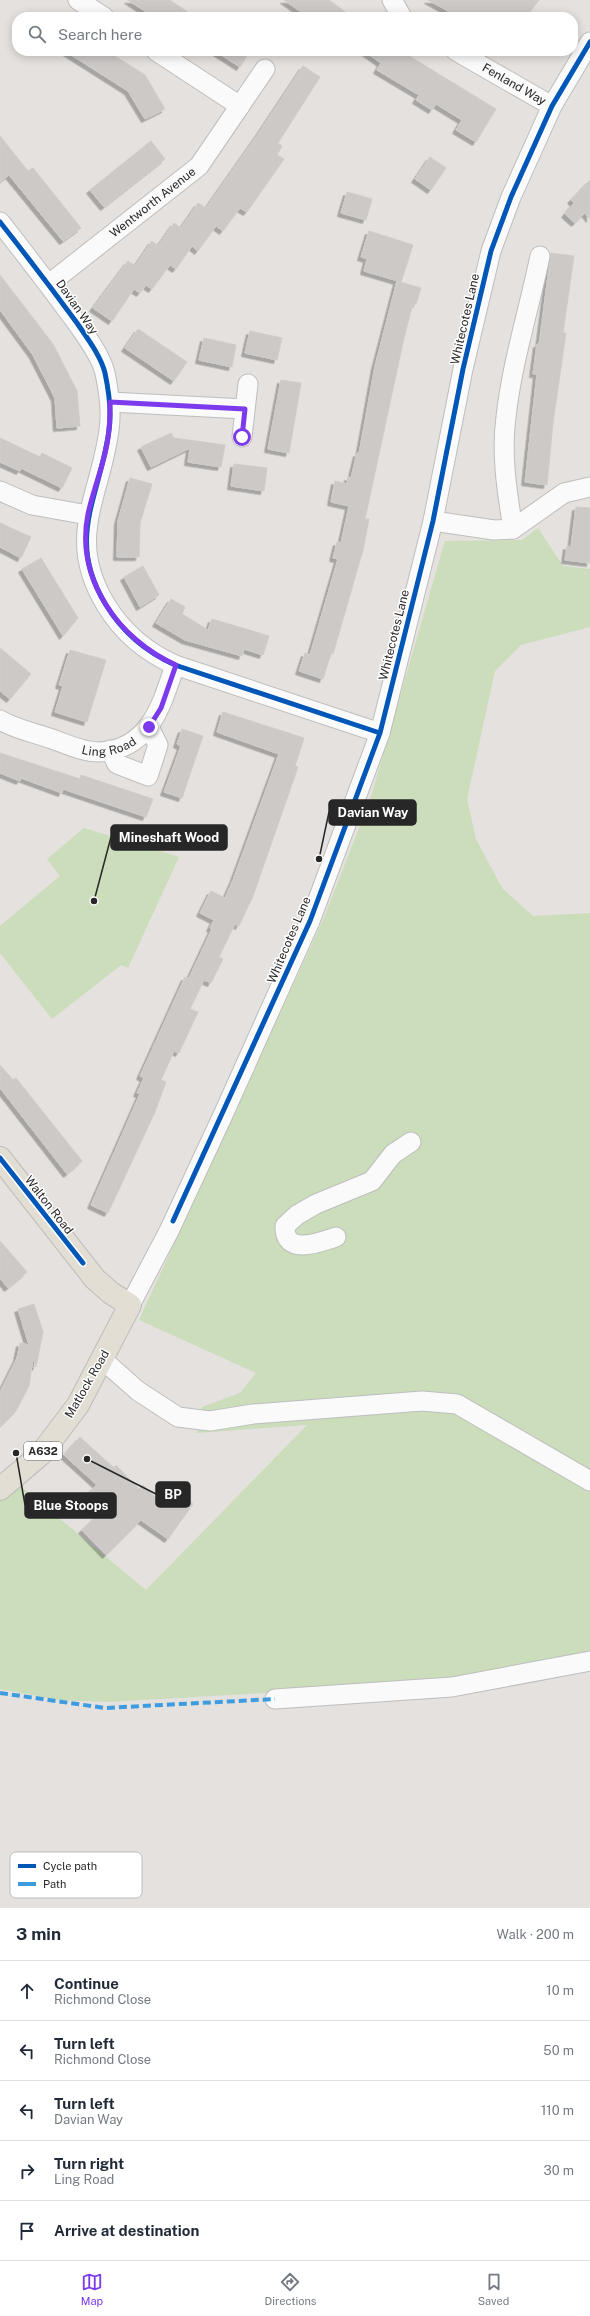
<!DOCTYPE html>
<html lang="en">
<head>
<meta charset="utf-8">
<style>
	body { margin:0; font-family:"Public Sans",sans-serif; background:#f6f6f7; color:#1f2937 }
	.stop { position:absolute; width:12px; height:12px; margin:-9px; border:3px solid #7c3aed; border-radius:50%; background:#fff }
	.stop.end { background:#7c3aed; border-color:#fff; box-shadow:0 1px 4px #0008 }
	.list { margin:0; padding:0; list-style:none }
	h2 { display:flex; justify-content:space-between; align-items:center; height:52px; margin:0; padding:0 16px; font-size:17px }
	h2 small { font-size:13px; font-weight:400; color:#747a83 }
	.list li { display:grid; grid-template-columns:26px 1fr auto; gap:12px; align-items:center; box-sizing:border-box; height:60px; padding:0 16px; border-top:1px solid #e0e1e3 }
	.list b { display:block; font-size:15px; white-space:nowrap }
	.list p { margin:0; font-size:13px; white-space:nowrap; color:#747a83 }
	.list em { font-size:13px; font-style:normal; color:#747a83 }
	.icon { flex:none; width:22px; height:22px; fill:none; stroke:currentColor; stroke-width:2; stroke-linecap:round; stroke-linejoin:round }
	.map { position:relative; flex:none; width:590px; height:1908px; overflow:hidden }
	.search { position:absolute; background:#fff; box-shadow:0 2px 10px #0003; left:12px; right:12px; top:12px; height:44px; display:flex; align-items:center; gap:10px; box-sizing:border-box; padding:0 14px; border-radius:16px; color:#747a83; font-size:15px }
	.sheet { height:352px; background:#fff }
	nav { display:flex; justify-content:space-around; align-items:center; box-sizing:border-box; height:56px; border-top:1px solid #e0e1e3; background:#fff; font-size:11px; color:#747a83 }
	nav a { display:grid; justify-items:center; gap:2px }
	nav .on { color:#7c3aed }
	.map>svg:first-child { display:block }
	.green { fill:#cbddba }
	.building { fill:#ccc9c7; stroke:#cfcdca; filter:url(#shadow) }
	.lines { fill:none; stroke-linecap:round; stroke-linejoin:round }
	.minor-casing { stroke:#bebebf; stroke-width:21 }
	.major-casing { stroke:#bebdbc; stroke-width:24 }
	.minor { stroke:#fbfafa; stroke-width:19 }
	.major { stroke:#e3ded4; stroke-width:22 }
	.quiet { stroke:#3d9ce0; stroke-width:4; stroke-dasharray:8 4; stroke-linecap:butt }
	.cycleway-casing { stroke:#fff; stroke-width:8 }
	.cycleway { stroke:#0057b8; stroke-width:5 }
	.route { stroke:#7c3aed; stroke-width:5 }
	.labels { text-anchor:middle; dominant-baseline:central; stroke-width:3; stroke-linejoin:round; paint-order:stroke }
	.shield { fill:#fff; stroke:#686868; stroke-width:1 }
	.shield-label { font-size:11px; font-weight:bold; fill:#272727 }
	.street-label { font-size:12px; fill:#272727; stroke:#fff }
	.key { fill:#fff; stroke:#bebebe; stroke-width:1 }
	.key-label { font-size:11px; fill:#272727 }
	.leader { fill:none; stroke:#272727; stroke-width:1.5 }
	.callout-dot { fill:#272727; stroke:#fff; stroke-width:1.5 }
	.callout { fill:#272727; stroke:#272727; stroke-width:1.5 }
	.callout-label { font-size:13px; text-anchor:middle; font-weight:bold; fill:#fff }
</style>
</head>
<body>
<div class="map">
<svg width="590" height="1908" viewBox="0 0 590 1908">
	<defs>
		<filter id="shadow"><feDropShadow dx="-3.5" dy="3.5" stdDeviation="0" flood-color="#0004"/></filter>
	</defs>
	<rect width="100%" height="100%" fill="#e4e1de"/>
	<!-- green -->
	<path class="green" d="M538,528L563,566L590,569V627L521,645L495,671L467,799L476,839L502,888L533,916L590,913V1655L453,1682L107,1702L59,1700L0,1689V1500L18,1484L146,1590L307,1425L197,1433L202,1407L240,1393L256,1373L139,1320L323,920L370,800L445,541L522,540Z
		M84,828L179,857L128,968L121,965L52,1019L0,953V926L60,876L47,859Z"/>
	<!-- building -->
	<path class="building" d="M128,0H170L195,17H154Z
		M284,0H329L352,17H308Z
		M428,0H539L526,17H459Z
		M65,51H107L145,75L165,109L145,119L128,91Z
		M215,51H250L240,67Z
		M364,51H401L496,109L476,142L456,130L462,120L436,104L432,110L416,100L419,95L377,70L381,63Z
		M303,66L320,77L278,143L282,146L277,155L284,159L247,212L240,208L223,231L216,226L198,251L192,246L176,269L170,265L152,289L146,285L140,293L134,289L112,321L93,308L128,261L135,266L152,241L158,246L174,223L181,228L198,203L206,208L260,131Z
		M0,136L28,171L33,168L81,228L63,241L9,175L0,182Z
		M151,141L165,159L104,207L90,190Z
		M430,157L446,168L431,190L415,179Z
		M590,180V219L585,213L575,223L565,214L574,203L571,200Z
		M347,192L372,199L366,220L341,213Z
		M369,231L413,245L401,282L364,271L367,259L361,257Z
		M551,253L574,256L563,333H566L553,423L547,485L525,482L537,374H533L537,344L539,345Z
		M0,275L53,344L77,391L80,426L57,428L55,398L33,355L0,310Z
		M397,281L421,288L416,304L413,303L404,338L365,519H369L363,550L333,654L331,653L323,679L299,671L305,653L310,655L338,559L333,558L337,542L341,543L349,506L331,502L335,481L347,484L348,477L351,478L357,453L359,454L375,366Z
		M138,329L187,362L174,381L125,348Z
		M250,331L282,338L277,360L245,353Z
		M204,338L236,345L232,367L199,360Z
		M281,380L301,383L289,453L268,449Z
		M171,433L174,438L225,445L221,467L188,462L190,448L151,467L141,447Z
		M0,438L40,457L42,453L72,468L62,488L21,468L20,471L0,462Z
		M234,464L267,468L264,491L231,486Z
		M130,478L152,484L140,523L139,557H117L118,521Z
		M576,507L590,508V563L565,560L567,546L571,547Z
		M0,523L31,537L21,558L0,547Z
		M41,558L78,618L63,636L22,569Z
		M143,566L159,595L140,607L124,577Z
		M171,599L185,607L182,614L208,630L212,619L269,636L263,655L244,649L242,656L185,640L156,623Z
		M0,648L31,674L10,699L0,691Z
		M70,650L106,660L87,722L55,712L63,686L59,685Z
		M223,712L304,738L295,766L298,767L253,896L239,926L235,924L219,957L223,959L211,983L204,980L190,1009L198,1012L179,1053L174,1051L161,1080L166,1082L155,1112L108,1213L91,1205L140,1094L137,1093L144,1078L140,1076L185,977L189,978L212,929L210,928L214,920L200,913L211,891L225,898L233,880L279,754L217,732Z
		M182,729L203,736L182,798L164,792L181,746L177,744Z
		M0,753L80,779L81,775L153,799L146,817L63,789L62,793L21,778L20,781L0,773Z
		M0,1065L13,1080L16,1078L82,1161L67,1174L0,1088Z
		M0,1241L27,1272L8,1288L0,1278Z
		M34,1304L43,1332L36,1367L33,1358L29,1386L16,1411L0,1427V1392L17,1358L20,1343L29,1345L18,1309Z
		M80,1437L114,1468L116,1465L139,1489L143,1485L164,1506L175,1491L193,1504L168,1539L141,1520L106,1555L82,1530L105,1508L89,1492L97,1485L64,1455Z"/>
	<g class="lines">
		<defs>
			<g id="minor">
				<path d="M78,0L104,17"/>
				<path d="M392,0L402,17"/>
				<path d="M156,51L240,106"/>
				<path id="s1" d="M456,51L552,106"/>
				<path d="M0,222C26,255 52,289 77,323C87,338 101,356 105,373C109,392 112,411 109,430C100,498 65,538 106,605C123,633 146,652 175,665L380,733"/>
				<path id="s2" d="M49,284L199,166L265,69"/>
				<path d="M110,402L245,409"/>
				<path d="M242,437L248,384"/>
				<path d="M0,491L32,505L88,515"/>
				<path d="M433,521L494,530L513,529L564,493L590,487"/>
				<path d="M513,529C507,492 501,454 506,417C512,362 529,310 540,256"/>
				<path id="s3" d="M0,720C15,729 35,733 52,739C66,744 83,752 99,752C150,750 162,704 175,665"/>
				<path d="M110,750L117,764L148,776L158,745L149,727"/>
				<path d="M336,1237C318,1243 284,1256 285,1226L297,1215L316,1204L372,1181L393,1154L411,1142"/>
				<path d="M130,1305L169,1231L223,1115L310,921L380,733L433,521L463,369L491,251L511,197L552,106L590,42"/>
				<path d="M103,1360L138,1391L178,1417L210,1421L253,1414L422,1401L457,1404L590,1481"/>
				<path d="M275,1699L452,1687L590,1661"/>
			</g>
			<path id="major" d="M0,1158L95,1279L111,1293L130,1305L78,1405L41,1454L0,1489"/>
		</defs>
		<!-- minor casing -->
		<use href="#minor" class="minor-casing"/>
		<!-- major casing -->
		<use href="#major" class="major-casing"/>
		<!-- minor -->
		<use href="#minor" class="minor"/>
		<!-- major -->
		<use href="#major" class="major"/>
		<!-- quiet -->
		<path class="quiet" d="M0,1693L105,1708L275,1699"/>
		<defs>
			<path id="cycleway" d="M0,222C26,255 52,289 77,323C87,338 101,356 105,373C109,392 112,411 109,430C100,498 65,538 106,605C123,633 146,652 175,665L380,733
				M0,1158L83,1263
				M173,1221L310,921L380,733L433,521L463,369L491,251L511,197L552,106L590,42"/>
		</defs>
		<!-- cycleway casing -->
		<use href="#cycleway" class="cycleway-casing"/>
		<!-- cycleway -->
		<use href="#cycleway" class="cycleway"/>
	</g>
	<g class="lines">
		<!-- route -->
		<path class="route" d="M149,727L161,708L176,665C119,640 75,579 88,514C94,486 107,458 109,429C110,420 110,411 110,402L245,409L242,437"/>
	</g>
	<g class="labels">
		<!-- shield labels -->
		<rect class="shield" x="24" y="1442" width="38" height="18" rx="3"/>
		<g class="shield-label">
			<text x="43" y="1451">A632</text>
		</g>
		<!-- street labels -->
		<g class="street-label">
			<text stroke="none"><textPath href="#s1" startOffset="67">Fenland Way</textPath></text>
			<text stroke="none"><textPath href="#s2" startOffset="132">Wentworth Avenue</textPath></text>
			<text transform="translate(77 307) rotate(55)">Davian Way</text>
			<text transform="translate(465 319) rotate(-77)">Whitecotes Lane</text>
			<text transform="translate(394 635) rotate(-76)">Whitecotes Lane</text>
			<text stroke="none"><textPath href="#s3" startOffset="115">Ling Road</textPath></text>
			<text transform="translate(289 940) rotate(-67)">Whitecotes Lane</text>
			<text transform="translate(49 1205) rotate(52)">Walton Road</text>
			<text transform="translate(87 1384) rotate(-60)">Matlock Road</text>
		</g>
	</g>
	<!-- legend -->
	<rect x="10" y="1852" width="132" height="46" rx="6" class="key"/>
	<rect x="18" y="1864" width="18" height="4" fill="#0057b8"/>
	<rect x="18" y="1882" width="18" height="4" fill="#3d9ce0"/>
	<g class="key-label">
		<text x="43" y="1870">Cycle path</text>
		<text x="43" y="1888">Path</text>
	</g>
	<!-- callouts -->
	<path class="leader" d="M319 859L329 812M94 901L111 837M87 1459L156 1494M16 1453L25 1505"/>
	<g class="callout-dot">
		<circle cx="319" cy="859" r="4"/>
		<circle cx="94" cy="901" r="4"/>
		<circle cx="87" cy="1459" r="4"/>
		<circle cx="16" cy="1453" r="4"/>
	</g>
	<g class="callout">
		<rect x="329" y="800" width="87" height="25" rx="4"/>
		<rect x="111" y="825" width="116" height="25" rx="4"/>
		<rect x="156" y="1482" width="34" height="25" rx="4"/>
		<rect x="25" y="1493" width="91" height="25" rx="4"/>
	</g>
	<g class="callout-label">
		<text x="373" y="817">Davian Way</text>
		<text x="169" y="842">Mineshaft Wood</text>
		<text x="173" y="1499">BP</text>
		<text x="71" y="1510">Blue Stoops</text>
	</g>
</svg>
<div class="stop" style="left:242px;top:437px"></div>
<div class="stop end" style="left:149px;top:727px"></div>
<div class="search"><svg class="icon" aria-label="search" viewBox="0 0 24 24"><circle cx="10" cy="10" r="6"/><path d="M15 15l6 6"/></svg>Search here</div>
</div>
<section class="sheet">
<h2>3 min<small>Walk · 200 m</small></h2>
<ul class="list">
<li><svg class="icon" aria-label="ahead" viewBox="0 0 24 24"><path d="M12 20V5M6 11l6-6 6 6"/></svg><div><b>Continue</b><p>Richmond Close</p></div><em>10 m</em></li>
<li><svg class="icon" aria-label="left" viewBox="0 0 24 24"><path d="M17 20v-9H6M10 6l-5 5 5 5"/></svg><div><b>Turn left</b><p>Richmond Close</p></div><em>50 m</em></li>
<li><svg class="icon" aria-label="left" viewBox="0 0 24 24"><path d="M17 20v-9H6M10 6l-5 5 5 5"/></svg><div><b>Turn left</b><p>Davian Way</p></div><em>110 m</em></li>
<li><svg class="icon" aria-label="right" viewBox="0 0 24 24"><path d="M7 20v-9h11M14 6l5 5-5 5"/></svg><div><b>Turn right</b><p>Ling Road</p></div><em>30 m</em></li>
<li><svg class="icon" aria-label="arrive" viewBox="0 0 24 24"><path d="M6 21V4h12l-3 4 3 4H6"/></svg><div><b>Arrive at destination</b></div></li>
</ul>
</section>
<nav>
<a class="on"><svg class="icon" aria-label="map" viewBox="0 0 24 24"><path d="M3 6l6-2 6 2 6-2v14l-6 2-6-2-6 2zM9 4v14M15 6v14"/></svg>Map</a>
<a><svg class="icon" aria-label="directions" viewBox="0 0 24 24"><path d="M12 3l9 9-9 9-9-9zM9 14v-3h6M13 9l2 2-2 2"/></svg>Directions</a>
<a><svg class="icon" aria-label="saved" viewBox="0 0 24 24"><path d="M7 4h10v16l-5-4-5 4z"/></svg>Saved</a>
</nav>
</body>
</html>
